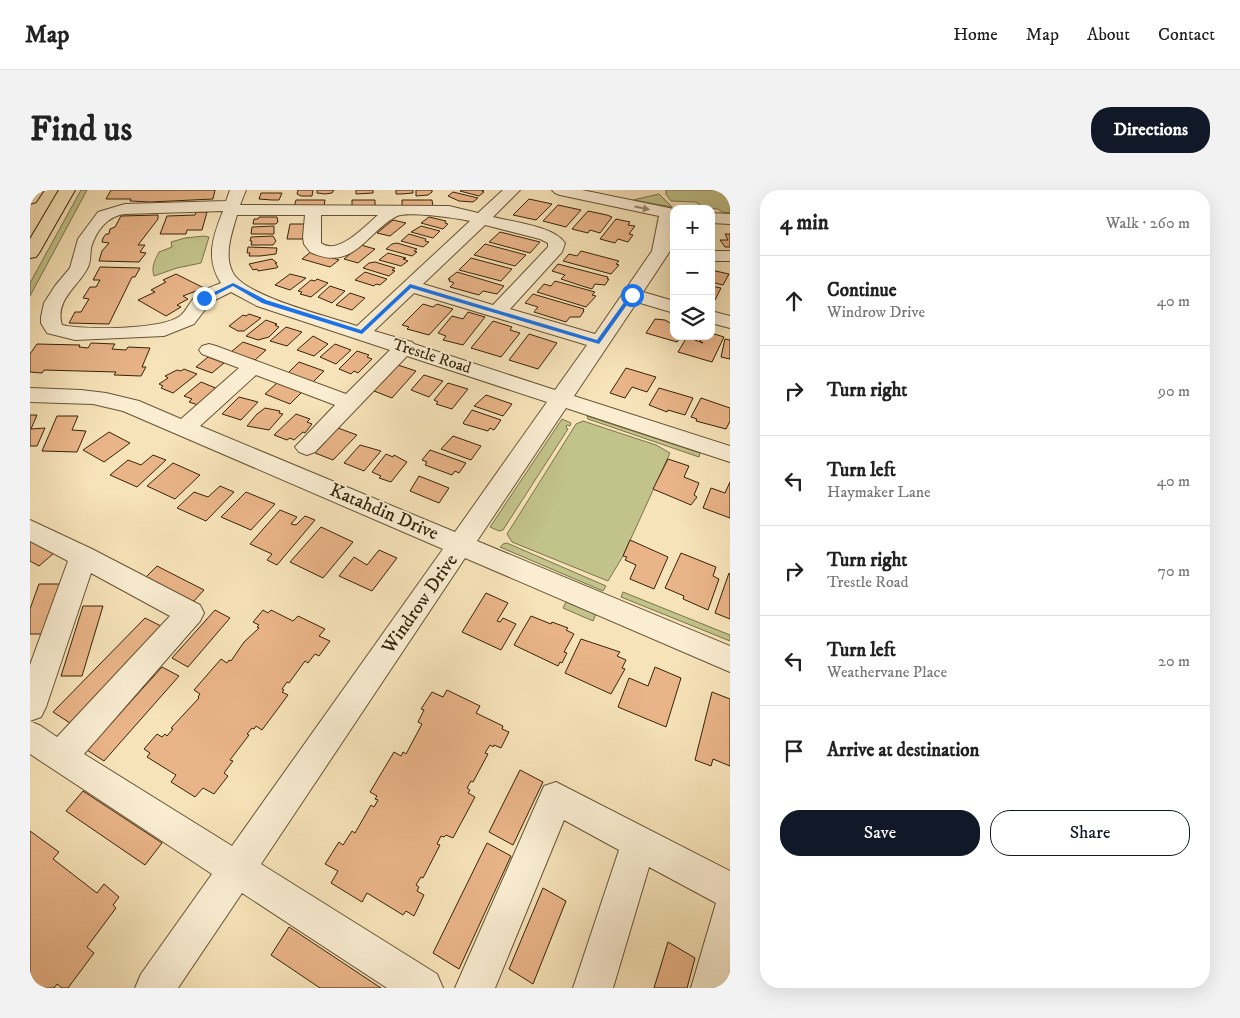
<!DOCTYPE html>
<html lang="en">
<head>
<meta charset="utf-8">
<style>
	body { margin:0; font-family:"IM FELL DW Pica",serif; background:#f2f2f2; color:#222 }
	.controls { position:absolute; right:15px; top:15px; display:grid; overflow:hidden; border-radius:10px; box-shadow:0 5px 20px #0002 }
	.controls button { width:45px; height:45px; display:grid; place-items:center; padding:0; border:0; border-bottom:1px solid #e0e0e0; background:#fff; color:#222; font:25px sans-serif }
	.stop { position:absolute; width:15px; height:15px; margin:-11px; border:4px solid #1a73e8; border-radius:50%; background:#fff }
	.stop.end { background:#1a73e8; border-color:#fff; box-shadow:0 1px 5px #0008 }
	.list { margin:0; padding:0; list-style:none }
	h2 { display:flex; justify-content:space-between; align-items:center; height:65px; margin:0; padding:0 20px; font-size:21px }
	h2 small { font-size:16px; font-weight:400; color:#767676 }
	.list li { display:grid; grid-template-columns:32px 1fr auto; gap:15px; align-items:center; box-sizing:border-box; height:90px; padding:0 20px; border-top:1px solid #e0e0e0 }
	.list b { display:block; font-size:19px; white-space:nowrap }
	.list p { margin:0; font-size:16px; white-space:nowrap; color:#767676 }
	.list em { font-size:16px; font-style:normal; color:#767676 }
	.actions { display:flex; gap:10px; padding:15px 20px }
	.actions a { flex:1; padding:11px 0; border:1px solid #111827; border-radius:20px; text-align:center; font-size:18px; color:#111827 }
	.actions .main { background:#111827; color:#fff }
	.icon { flex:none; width:28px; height:28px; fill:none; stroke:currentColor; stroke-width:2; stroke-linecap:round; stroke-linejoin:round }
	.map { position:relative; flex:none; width:700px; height:798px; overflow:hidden; border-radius:20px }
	header { display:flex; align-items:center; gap:30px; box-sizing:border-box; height:70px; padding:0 25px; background:#fff; border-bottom:1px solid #e0e0e0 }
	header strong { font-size:24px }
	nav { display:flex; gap:28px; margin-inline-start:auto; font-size:18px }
	.intro { display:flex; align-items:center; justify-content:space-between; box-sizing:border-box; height:120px; padding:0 30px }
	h1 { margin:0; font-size:35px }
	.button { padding:12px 22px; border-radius:20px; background:#111827; color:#fff; font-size:18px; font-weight:700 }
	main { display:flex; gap:30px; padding:0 30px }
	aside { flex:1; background:#fff; border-radius:20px; box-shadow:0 5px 20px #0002 }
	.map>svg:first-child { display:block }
	.green { fill:#c2c28b; stroke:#7c734a }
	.building { fill:#e9b488; stroke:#362408 }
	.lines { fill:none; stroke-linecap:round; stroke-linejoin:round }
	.minor-casing { stroke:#665434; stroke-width:2 }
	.major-casing { stroke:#362408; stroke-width:2 }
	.minor { fill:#faedd2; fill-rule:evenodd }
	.major { fill:#f7e3b9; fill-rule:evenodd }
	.oneway { fill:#98886d }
	.route { fill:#1a73e8 }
	.labels { text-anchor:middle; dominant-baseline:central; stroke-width:4; stroke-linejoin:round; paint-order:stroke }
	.far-street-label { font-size:16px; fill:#362408; stroke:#faedd2 }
	.street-label { font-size:19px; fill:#362408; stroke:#faedd2 }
</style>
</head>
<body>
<header>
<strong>Map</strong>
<nav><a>Home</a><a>Map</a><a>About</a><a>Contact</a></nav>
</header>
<div class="intro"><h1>Find us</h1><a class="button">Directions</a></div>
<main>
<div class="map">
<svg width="700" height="798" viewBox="0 0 700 798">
	<rect width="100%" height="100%" fill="#f7e3b9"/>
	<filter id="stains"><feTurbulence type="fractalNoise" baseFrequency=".004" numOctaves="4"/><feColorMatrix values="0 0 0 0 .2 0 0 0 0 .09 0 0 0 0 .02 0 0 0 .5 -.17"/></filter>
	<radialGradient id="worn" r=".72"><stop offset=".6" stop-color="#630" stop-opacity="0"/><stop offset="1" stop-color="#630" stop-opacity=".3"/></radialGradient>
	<!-- green -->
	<path class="green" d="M51,0H57L0,106V93Z
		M636,0H700V23L692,22L688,19L666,17L670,15L666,12L641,11L636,4Z
		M629,4L642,17L603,10Z
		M174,46L179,47L171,73L147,78L124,86C121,77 125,70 129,62L142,57L141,52L155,48Z
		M557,226L670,263L669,267L558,229Z
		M532,229L541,233L540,236L537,235L536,238L538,239L473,340L469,341L460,337Z
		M553,231L626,255L640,263L593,366L578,391L482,352L477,344L546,234Z
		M477,353L576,396L573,401L470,357L473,354Z
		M593,402L700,445V451L591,407Z
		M536,412L566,424L563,431L533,418Z"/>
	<!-- building -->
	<path class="building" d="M81,0H185L183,9L120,12L100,11L101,9H76Z
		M268,0H283L282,6H271L267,4Z
		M287,0H304L302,3L295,4L287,3Z
		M326,0H343V3L326,4Z
		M366,0H383V3L371,4H366Z
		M386,0H402V2L398,5L386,6Z
		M431,0H454L452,1L454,2L449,6L430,1Z
		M423,2L448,8L443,12L429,11L418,6Z
		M231,3H252L249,10H242L229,9Z
		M499,9L522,14L506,30L483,25Z
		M266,10H295L294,17H264Z
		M322,10H345V17H322Z
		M372,10H402L403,17H372Z
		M528,15L551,20L536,37L513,31Z
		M558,21L577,25L582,27L570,43L560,40L558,43L542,39Z
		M166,22H177L172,40H157L156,44H130L137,26L165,25Z
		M128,25V29L108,55H115L110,62L116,63L109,72L69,71L72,61L79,53L72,52L73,48L76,44H79L80,39L85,37L91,26Z
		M229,27H247L248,32L246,34H223L224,29H228Z
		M399,27L416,31L415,33L418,34L413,39L391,33Z
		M586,29L600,32L598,35L605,36L599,44L603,45L598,52L588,49L585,53L570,49Z
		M363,30L376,33L360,46L347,43Z
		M260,34H275L273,49H257Z
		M244,36V44H221L222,37Z
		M391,36L410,41L403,48L381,42Z
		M470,42L510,52L500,63L459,52Z
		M379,44L396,49L395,51L399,52L393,57L371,51Z
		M695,44H700V57H695L690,50H698Z
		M243,46L246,51L243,55H221L222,51H220L221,47Z
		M367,53L387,59L384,61L387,62L382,66L356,59L362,54Z
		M455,54L496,65L485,76L444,65Z
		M331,55L345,59L328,73L314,69Z
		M218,57L247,58L246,64L230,66H219L220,63H217Z
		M282,61L309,70L300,77L272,69Z
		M551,61L589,71L586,74L589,75L581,84L533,71L539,64L547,66Z
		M358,63L376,68L373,69L378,71L371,76L349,70Z
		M441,68L482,79L471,91L429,80Z
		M242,69L247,73H245L248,77L246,78L228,81L227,79L223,80L219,74Z
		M345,72L365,78L362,80L365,81L359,86L333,78L339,73Z
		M528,74L578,87L577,89H579L575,95L565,94L562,99L549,95L531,89L535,85L522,81Z
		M70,77L110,78L105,87H102L79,134L39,133L45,122H51L59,109L53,108L60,97H66L70,90H63Z
		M681,80L699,84L693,95L681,92Z
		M335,82L357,89L350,95L346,94L344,96L325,90Z
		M427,82L474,96L467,104L453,101L449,105L420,97L424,93L419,91L420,89H418Z
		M146,84L174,98L153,106L158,109L147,115L151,117L136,126L108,110L125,102L121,100L136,92L133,90Z
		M260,84L276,88L260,100L245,95Z
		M287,89L298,93L281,107L270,104L272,102L268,101L281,90L285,91Z
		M525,91L565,102L562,105L566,106L556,117L507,102L514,94L521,96Z
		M300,96L315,101L302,113L288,107Z
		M681,96L691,98L685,110L681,109Z
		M320,103L335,108L322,120L306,115Z
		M503,104L554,119L553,121H554L550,127H540L536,132L504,122L508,117L495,113Z
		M393,114L403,117L407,114L423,119L399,145L377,139L379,137L372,135Z
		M438,122L455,127L433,155L413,150L416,146L408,143L422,126L433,129Z
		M219,124L231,128L214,141H208L199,136L213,125L216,126Z
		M625,129L635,130L644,135V146H651L647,152L616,143Z
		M236,130L247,134L245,135L249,137L239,147L228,150L216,146Z
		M463,131L482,137L480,140L490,143L471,167L441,158Z
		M256,137L272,142L257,156L240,151Z
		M681,143L694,147L682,172L648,162L657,147L673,153L670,151L672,146H681Z
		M499,144L527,153L508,179L479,170Z
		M283,146L298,154L284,166L267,160Z
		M695,149L700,150V169L691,167Z
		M213,152L236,160L225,170L201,162Z
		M61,153L85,154L82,159L96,160L98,157L120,158L112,177H116L111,186L84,185L86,182L14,180L12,183L0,182V164L7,154L50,155L49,157L58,158Z
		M305,154L321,160L306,174L290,167Z
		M327,161L339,165L337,167L342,169L328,183L324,181L321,184L309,179Z
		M178,167L194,173L182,183L166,177Z
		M269,172L294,181L283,192L258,183Z
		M368,175L386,181L362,208L344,201Z
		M596,178L626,187L617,202L602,197L595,208L580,203Z
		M154,179L167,184L143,203L131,198L133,196L129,194L138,188L135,186L147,180L151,181Z
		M394,185L413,191L399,207L381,200Z
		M171,192L188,199L168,215L159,212L162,209L154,206Z
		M247,193L272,202L260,214L235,204Z
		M418,193L438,199L422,219L406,214L408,212L404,210Z
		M629,198L663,208L655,225L638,220L637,222L619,215Z
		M456,205L482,214L473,226L444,216Z
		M209,207L228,212L211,230L192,224Z
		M671,208L700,218V231L696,239L666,231L667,229L661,227Z
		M235,218L250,221L249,223L253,224L239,240L217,236L227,224Z
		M442,220L471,230L464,240L460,238L458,241L434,234L433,233Z
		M266,224L280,229L277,232L282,234L275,243L273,242L264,250L260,248L257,250L244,245Z
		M0,225H7L1,239L15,238L7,256H0Z
		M27,226H48L42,240L56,241L47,262L12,261Z
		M308,238L327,245L303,270L285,263Z
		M79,242L100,253L74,272L53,260Z
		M423,246L451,256L441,270L411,259Z
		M330,255L351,261L334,281L314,273Z
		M400,260L436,273L429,283L425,281L422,285L395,275L397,272L392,270Z
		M356,264L363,267L364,265L377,272L361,292L349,288L351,286L342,282Z
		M123,265L136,270L107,297L80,285L98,270L111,275Z
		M638,269L659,276L654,287L669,293L664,305L667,307L661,315L623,299Z
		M143,273L170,285L145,309L117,296Z
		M389,286L419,298L409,313L380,301Z
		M700,292V328L673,318L681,298L695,303Z
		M190,296L204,302L176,331L147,318L164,302L178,307Z
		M216,302L245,314L221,340L191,327Z
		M250,320L267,327L261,334L266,335L275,326L285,330L247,375L237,370L242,364L220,354Z
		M291,337L323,352L293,388L260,372Z
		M0,350L24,363L9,376L0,371Z
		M600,350L638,367L624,399L600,389L606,375L595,370L597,367L593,366Z
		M349,360L367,368L342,401L309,386L324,367L337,375Z
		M651,363L686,377L683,386L689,389L678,420L653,409L654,406L635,398Z
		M127,376L174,400L163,412L115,388Z
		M699,383L700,384V429L685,423Z
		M9,394H30L12,444H0V419Z
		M456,403L478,413L467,431L470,432L473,428L486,434L471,460L432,442Z
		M53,416H73L52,486H31Z
		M185,420L200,428L158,477L142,468Z
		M233,420L238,423L241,420L263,431L268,426L295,439L289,446L300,451L289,466L285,464L278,473L275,471L259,493L257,492L252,499L254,500L252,502L258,505L232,540L226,536L224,539L222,538L217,544L219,545L200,570L203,571L194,583L198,586L184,604L173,598L165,607L141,592L146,585L117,567L120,563L114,559L127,544L132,547L135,544L137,546L143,539L141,538L169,508L168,507L170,504L164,500L191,469L197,473L199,470L201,471L214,452L229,438L227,437L229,435L223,432Z
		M501,426L521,434L522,432L538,438L536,440L544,444L534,462L537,463L532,473L530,472L528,476L484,455Z
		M115,428L131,436L40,533L23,522Z
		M551,449L590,462L587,466L596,470L592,478L595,479L581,504L535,483Z
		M132,477L149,486L74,571L57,560Z
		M625,477L651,488L636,537L588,517L599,488L618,496Z
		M417,500L450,516L446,523L473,536L472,539L479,542L471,558L464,555L463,557L460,555L455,563L458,564L443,592L441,591L437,598L440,600L438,603L445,607L423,648L416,645L414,647L411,646L407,654L410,655L393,688L391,687L386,695L389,697L387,701L394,705L384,726L376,721L373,725L337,703L332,712L301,693L308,681L295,674L309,652L313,655L322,641L325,643L341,615L344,617L348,610L345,609L347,606L340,602L364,562L371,566L373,562L376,564L392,534L388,532L394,520L391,519L402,502L413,507Z
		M682,502L700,509V576L683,569L681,576L665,570Z
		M490,580L513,592L483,655L459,642Z
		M53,601L132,653L115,675L36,621Z
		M0,641L29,662L23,669L67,703L74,694L89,707L83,715L86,718L57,757L64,763L38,798H32L27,794L24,798H0Z
		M457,653L481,666L429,779L403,763Z
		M513,698L536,711L503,794L479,779Z
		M259,737L351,798H290L241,765Z
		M638,752L665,768L657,798H624Z"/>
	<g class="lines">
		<defs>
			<path id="minor" d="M200,0H216L210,15L419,16L448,23L473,0H490L463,27C483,32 524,36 535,53L532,62L480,119L565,144L622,61L629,26L530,5L525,3L522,0H552L644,19V37L640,61L613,102L644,111V123L607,112L544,206L700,256V272L536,218L447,351L700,456V482L435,368L231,674L407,784L413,798H357L212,703L148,798H105L111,784L182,684L0,564V531L11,536L27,547L140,426L61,383L16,517L11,527L0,531V475L38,371L0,351V330L62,359L170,415L174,423L170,431L54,564L202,656L413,359L93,221L63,214L0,212V198L51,200L76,203L109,211L151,229L209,178L172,164L169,160L172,156L179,154L186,156L316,204L360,160L227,116L201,102L181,112L164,134L134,146L45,150L17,143L11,133V127L14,113L25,96L40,78L48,49L68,22L95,14L196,11ZM193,21C183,46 175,69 191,93C184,96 173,99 167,105C160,110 157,121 150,126C132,140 54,140 32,135C24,110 49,96 58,77C61,71 60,64 61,58C66,41 77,26 95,24ZM207,25H275L273,47L274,54L280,62C324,83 336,42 367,26C377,21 427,28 440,31L327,136C301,127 212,106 202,81C194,64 202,42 207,25ZM291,25H348C335,36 308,66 291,53ZM455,35L510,49L518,53V57L463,115L393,94ZM384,103L557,155L525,200L384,154L382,152L344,141ZM377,166L517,212L425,342L170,236L226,185L305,215L265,257L269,262L277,265L285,262Z
				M681,23L700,24V34L681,33Z
				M681,61H700V71H681Z
				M681,121L700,126V138L681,133Z
				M526,592L700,681V798H661L686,713L619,677L583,798H543L589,660L534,630L465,798H425L514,596Z"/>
			<path id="major" d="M0,0H14L6,12L0,14Z
				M29,0H45L9,63L6,67L0,68V49Z"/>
		</defs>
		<!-- minor casing -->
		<use href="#minor" class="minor-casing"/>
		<!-- major casing -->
		<use href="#major" class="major-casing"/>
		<!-- minor -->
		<use href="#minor" class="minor"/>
		<!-- major -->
		<use href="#major" class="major"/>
	</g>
	<!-- one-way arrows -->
	<defs><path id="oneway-solid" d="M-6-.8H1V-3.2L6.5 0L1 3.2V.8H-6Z" transform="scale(1.25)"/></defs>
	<use class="oneway" href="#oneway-solid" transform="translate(612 18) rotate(12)"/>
	<!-- route -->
	<path class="route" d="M203,93L236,110L331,140L380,94L567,150L600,104L604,105L569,154L381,98L332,144L232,113L203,96L176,110L172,108Z"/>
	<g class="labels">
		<!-- far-street labels -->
		<g class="far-street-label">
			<text transform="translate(402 166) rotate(18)">Trestle Road</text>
		</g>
		<!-- street labels -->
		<g class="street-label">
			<text transform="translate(354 322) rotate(23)">Katahdin Drive</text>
			<text transform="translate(390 414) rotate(-55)">Windrow Drive</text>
		</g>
	</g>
	<rect width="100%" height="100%" filter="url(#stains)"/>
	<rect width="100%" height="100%" fill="url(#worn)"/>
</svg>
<div class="controls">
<button>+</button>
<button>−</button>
<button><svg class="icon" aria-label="layers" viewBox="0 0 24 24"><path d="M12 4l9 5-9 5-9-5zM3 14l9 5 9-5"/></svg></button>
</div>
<div class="stop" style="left:602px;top:105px"></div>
<div class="stop end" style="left:174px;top:108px"></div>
</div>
<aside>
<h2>4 min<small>Walk · 260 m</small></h2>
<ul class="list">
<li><svg class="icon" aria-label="ahead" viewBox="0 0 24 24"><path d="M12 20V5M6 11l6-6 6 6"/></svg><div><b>Continue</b><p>Windrow Drive</p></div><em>40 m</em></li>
<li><svg class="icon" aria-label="right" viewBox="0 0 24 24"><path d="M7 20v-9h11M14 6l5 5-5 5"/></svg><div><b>Turn right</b></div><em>90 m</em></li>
<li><svg class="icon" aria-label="left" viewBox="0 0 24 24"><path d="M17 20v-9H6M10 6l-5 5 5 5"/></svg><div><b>Turn left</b><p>Haymaker Lane</p></div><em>40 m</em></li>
<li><svg class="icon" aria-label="right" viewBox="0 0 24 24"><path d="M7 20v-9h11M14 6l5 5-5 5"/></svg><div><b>Turn right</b><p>Trestle Road</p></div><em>70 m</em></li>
<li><svg class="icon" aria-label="left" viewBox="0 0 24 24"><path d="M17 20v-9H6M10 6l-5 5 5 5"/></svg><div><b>Turn left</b><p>Weathervane Place</p></div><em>20 m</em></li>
<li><svg class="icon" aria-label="arrive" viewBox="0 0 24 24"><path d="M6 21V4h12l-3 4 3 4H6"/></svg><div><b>Arrive at destination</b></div></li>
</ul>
<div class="actions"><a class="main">Save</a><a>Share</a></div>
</aside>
</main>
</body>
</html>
